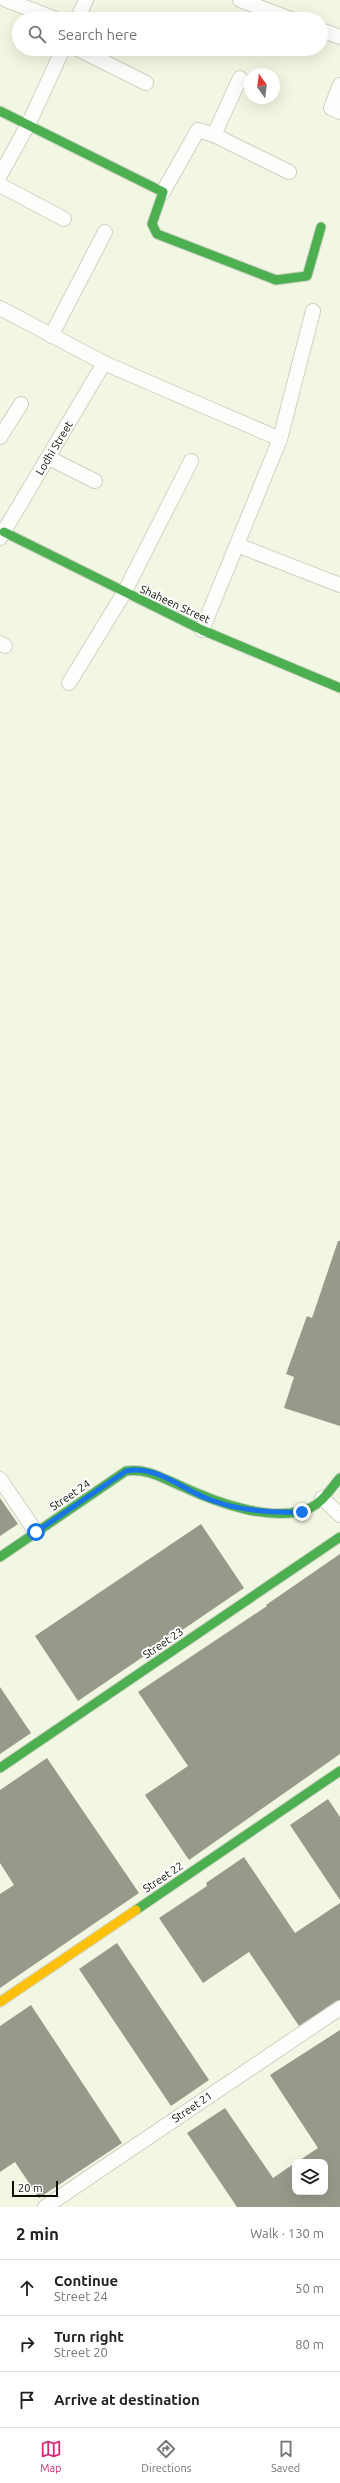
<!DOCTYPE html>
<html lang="en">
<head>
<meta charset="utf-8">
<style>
	body { margin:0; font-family:Ubuntu,sans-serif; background:#f2f2f2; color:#202124 }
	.controls { position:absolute; right:12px; bottom:12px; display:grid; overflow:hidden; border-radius:8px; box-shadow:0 4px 16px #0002 }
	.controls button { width:36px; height:36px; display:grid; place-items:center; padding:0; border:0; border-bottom:1px solid #e0e0e0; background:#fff; color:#202124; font:20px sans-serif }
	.compass { position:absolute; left:244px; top:68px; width:36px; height:36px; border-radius:50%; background:#fff; box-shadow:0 4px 16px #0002; rotate:346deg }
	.scale { position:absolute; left:12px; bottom:10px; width:46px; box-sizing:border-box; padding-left:4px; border:2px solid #0d0f04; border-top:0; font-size:11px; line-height:14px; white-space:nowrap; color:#0d0f04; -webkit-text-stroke:3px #fff; paint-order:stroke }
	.stop { position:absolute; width:12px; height:12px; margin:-9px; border:3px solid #1a73e8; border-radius:50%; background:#fff }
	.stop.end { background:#1a73e8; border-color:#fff; box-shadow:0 1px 4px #0008 }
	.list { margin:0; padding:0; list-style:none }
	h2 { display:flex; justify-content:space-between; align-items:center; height:52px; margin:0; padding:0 16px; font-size:17px }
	h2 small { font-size:13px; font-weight:400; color:#757577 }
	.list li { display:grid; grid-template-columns:26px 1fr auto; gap:12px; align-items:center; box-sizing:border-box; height:56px; padding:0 16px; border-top:1px solid #e0e0e0 }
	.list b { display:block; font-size:15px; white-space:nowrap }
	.list p { margin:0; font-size:13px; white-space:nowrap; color:#757577 }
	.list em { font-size:13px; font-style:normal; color:#757577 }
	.icon { flex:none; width:22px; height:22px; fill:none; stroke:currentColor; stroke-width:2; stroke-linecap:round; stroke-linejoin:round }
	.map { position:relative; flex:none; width:340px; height:2207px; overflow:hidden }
	.search { position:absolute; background:#fff; box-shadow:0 4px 16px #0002; left:12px; right:12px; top:12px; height:44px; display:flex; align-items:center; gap:10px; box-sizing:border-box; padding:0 14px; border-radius:22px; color:#757577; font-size:15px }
	.sheet { height:220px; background:#fff }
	nav { display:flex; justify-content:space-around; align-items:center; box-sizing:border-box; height:56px; border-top:1px solid #e0e0e0; background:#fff; font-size:11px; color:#757577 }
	nav a { display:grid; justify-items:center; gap:2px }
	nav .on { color:#db2777 }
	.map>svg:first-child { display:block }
	.building { fill:#979a8b }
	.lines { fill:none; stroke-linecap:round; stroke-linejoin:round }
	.street-casing { stroke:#ced2c3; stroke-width:16 }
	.fast-casing { stroke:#ced2c3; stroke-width:11 }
	.slow-casing { stroke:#ced2c3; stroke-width:11 }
	.street { stroke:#fdfefb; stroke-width:14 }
	.fast { stroke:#4caf50; stroke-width:9 }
	.slow { stroke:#ffc107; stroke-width:9 }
	.route { stroke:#1a73e8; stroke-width:5 }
	.labels { text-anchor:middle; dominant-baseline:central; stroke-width:4; stroke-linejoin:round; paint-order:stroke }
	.street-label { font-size:11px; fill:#0d0f04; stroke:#fff }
</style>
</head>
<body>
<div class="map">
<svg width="340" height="2207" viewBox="0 0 340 2207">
	<rect width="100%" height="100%" fill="#f2f7e3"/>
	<!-- building -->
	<path class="building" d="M338,1241H340V1426L284,1408L294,1377L286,1374L307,1316L312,1318Z
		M0,1498L18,1524L0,1536Z
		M201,1524L244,1588L78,1701L35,1636Z
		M340,1554V1754L189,1860L145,1795L188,1766L138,1692L267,1606L266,1605Z
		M0,1687L31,1733L0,1754Z
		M47,1758L139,1893L0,1988V1894L14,1885L0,1863V1790Z
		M328,1799L340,1817V1900L290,1825Z
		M244,1857L295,1933L340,1903V2000L299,2026L249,1952L203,1983L159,1918L207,1886L206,1883Z
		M117,1943L209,2080L171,2106L79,1969Z
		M31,2005L122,2143L39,2198L15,2162L0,2172V2026Z
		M340,2030V2207H237L187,2133L225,2108L273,2178L295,2163V2192H325V2162H297L318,2148L270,2075Z"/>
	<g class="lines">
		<defs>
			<path id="street" d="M6,0L56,19
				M240,0L291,19
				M77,19L86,0
				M321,30L340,37
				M78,49L146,83
				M340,85L331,108L340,112
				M214,135L240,78
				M0,175L28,125L63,49
				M0,185L64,219
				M163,192L198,130L214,135L289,172
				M0,308L104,363L280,439
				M51,336L105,232
				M0,437L21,404
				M49,458L95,481
				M0,538L104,363
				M237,545L340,585
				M202,630L280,439L313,311
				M0,643L5,646
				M69,683L124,593L191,461
				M0,1479L36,1532
				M322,1498L340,1515
				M45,2207L340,2008"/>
			<path id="fast" d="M0,111L163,192L152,224L157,234L276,280L307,276L321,227
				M4,532L202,630L340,688
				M0,1557L126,1471C147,1468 162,1478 181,1486C215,1502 273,1524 310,1508C323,1502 331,1488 340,1478
				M0,1768L340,1537
				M136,1910L340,1771"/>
			<path id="slow" d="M0,2002L136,1910"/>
		</defs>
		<!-- street casing -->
		<use href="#street" class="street-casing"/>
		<!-- fast casing -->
		<use href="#fast" class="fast-casing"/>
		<!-- slow casing -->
		<use href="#slow" class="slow-casing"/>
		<!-- street -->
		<use href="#street" class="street"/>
		<!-- fast -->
		<use href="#fast" class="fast"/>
		<!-- slow -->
		<use href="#slow" class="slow"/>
	</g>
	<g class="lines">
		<!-- route -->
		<path class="route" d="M36,1532L126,1471C156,1464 184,1491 211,1500C240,1511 271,1513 302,1512"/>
	</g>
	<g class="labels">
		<!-- street labels -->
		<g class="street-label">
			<text transform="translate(54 448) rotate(-59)">Lodhi Street</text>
			<text transform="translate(175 604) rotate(25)">Shaheen Street</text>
			<text transform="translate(70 1495) rotate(-34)">Street 24</text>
			<text transform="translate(163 1643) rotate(-34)">Street 23</text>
			<text transform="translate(163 1877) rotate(-34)">Street 22</text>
			<text transform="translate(192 2107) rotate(-34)">Street 21</text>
		</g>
	</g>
</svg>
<div class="controls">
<button><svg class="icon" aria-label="layers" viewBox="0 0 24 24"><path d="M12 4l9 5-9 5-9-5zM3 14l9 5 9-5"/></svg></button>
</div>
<svg class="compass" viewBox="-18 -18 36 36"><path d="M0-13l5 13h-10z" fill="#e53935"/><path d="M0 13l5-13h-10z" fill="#757577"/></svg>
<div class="scale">20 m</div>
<div class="stop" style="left:36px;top:1532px"></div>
<div class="stop end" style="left:302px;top:1512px"></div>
<div class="search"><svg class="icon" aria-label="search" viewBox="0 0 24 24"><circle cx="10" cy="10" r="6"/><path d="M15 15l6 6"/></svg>Search here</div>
</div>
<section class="sheet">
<h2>2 min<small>Walk · 130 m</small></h2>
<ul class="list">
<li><svg class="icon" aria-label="ahead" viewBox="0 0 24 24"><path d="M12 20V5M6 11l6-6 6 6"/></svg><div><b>Continue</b><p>Street 24</p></div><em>50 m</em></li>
<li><svg class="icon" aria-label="right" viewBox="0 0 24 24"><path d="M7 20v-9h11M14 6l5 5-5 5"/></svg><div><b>Turn right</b><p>Street 20</p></div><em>80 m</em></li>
<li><svg class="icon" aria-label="arrive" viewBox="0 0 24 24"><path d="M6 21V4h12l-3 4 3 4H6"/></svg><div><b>Arrive at destination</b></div></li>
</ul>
</section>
<nav>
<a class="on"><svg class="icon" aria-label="map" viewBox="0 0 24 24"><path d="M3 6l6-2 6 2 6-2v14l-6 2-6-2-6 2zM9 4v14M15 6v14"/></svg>Map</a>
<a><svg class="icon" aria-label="directions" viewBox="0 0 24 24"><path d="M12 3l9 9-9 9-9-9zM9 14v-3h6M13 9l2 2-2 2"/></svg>Directions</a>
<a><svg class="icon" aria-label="saved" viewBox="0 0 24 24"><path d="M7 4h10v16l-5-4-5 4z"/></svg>Saved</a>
</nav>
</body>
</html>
